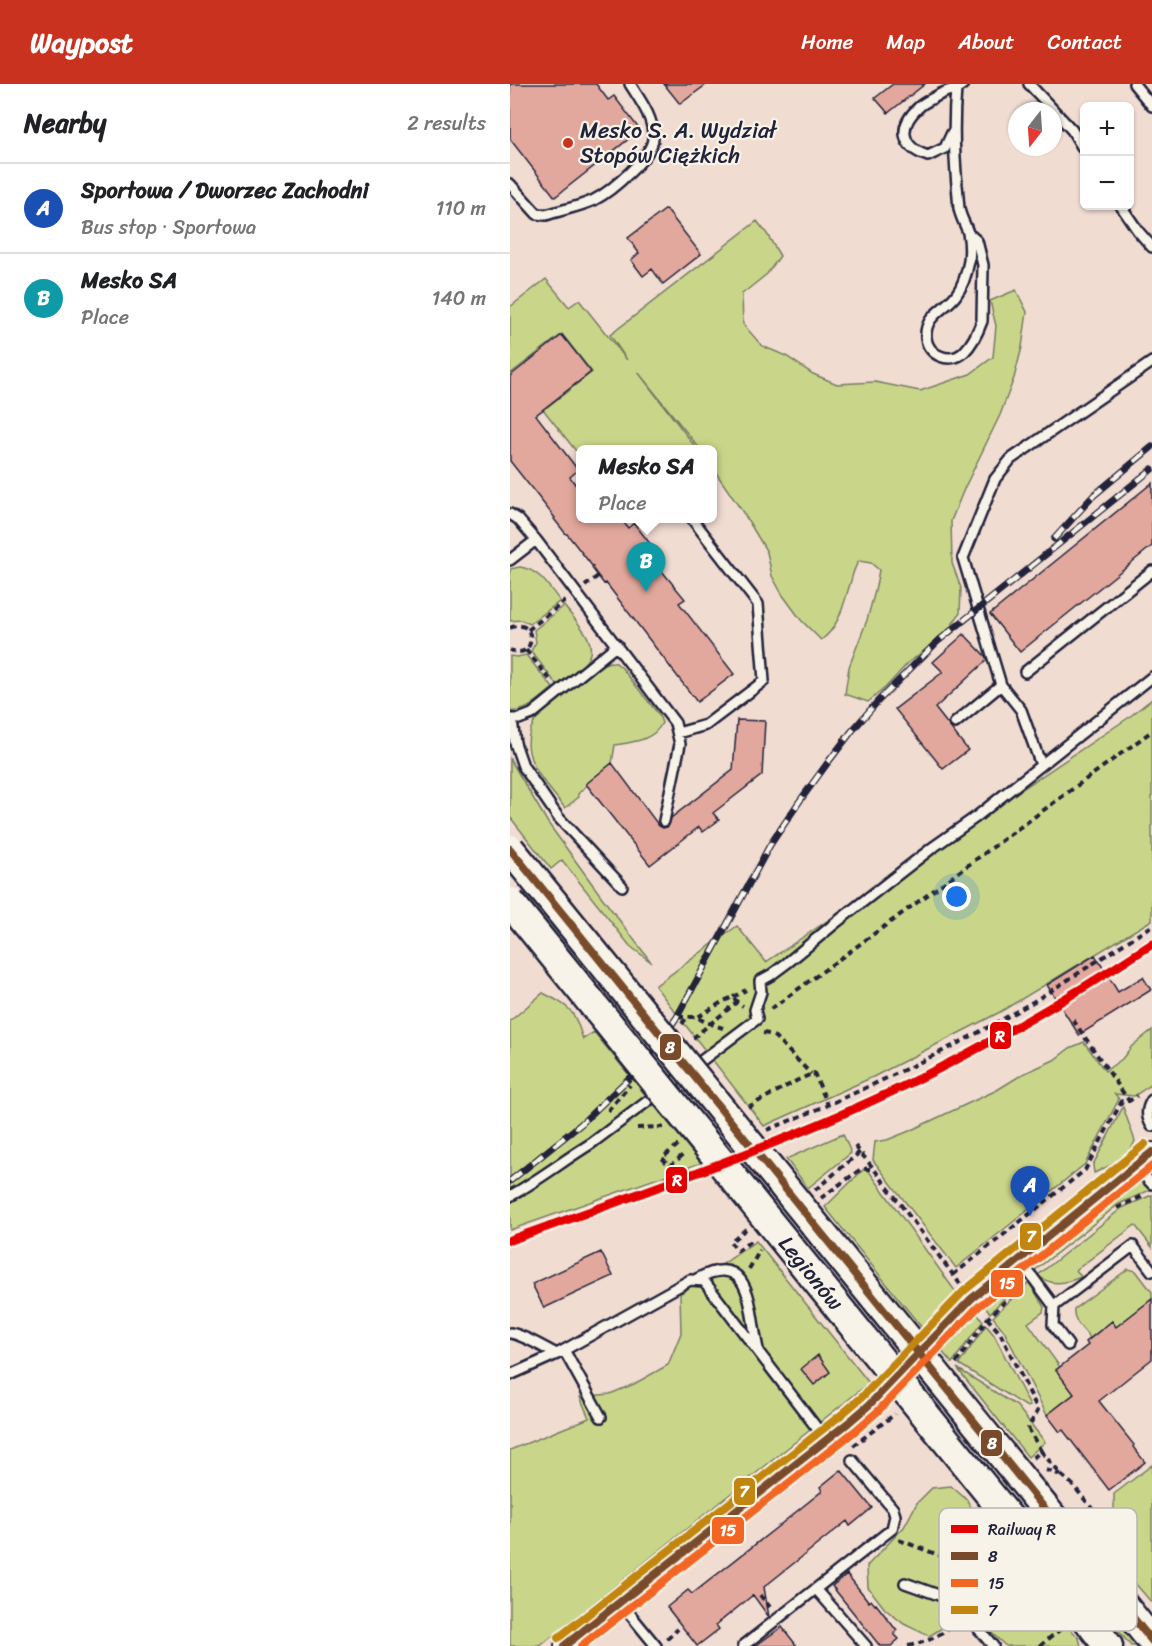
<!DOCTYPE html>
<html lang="en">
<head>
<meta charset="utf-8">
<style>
	body { margin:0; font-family:Sriracha,sans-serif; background:#f2f2f2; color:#202124 }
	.controls { position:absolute; right:18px; top:18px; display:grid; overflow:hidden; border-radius:9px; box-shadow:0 2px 4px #0004 }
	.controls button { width:54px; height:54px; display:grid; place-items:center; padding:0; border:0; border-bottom:2px solid #e0e0e0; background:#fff; color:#202124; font:30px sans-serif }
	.compass { position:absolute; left:498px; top:18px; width:54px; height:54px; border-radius:50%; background:#fff; box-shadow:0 2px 4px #0004; rotate:197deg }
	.you { position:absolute; left:447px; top:813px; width:21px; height:21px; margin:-15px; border:4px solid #fff; border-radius:50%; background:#1a73e8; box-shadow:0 0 0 9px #1a73e833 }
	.badge { display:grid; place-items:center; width:39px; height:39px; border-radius:50%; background:#c8321e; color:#fff; font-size:20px; font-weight:700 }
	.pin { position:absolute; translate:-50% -50px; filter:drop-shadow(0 2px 3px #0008) }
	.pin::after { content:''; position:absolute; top:32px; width:21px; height:18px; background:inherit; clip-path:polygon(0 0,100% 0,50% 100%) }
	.popup { position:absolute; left:66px; top:361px; width:141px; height:78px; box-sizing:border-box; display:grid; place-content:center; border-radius:9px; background:#fff; filter:drop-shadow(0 2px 4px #0005); font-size:20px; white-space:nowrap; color:#757577 }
	.popup b { font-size:22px; color:#202124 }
	.popup::after { content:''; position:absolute; left:50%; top:100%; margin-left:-12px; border:12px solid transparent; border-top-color:#fff }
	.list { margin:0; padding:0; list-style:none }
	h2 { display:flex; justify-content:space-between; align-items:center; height:78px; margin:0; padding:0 24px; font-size:26px }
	h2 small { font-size:20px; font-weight:400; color:#757577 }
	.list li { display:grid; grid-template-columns:39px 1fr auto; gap:18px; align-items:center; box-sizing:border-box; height:90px; padding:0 24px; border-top:2px solid #e0e0e0 }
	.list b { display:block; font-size:22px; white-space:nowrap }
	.list p { margin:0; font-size:20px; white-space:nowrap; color:#757577 }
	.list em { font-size:20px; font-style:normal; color:#757577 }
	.map { position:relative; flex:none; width:642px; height:1562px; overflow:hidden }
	header { display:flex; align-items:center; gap:36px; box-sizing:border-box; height:84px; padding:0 30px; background:#c8321e; color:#fff }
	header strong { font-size:28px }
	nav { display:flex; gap:33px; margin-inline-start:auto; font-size:21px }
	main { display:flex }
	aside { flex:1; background:#fff }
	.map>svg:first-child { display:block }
	.green { fill:#c9d68a; stroke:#767c62; stroke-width:1.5 }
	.building { fill:#e2a89d; stroke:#22223b; stroke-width:1.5 }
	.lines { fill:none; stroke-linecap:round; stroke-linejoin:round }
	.lane-casing { stroke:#22223b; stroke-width:14 }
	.street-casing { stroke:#22223b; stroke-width:22 }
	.primary-casing { stroke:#22223b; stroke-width:33 }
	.path { stroke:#22223b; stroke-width:4; stroke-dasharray:6 4.5; stroke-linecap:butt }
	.lane { stroke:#f7f3e8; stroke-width:9 }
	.street { stroke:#f7f3e8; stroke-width:18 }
	.primary { stroke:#f7f3e8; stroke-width:28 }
	.rail-casing { stroke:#22223b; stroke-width:7 }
	.rail { stroke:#f7f3e8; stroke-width:4.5; stroke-dasharray:14; stroke-linecap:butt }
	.primary-bridge-casing { stroke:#22223b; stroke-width:33; stroke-linecap:butt }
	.primary-bridge { stroke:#f7f3e8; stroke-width:28 }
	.bus-1-casing { stroke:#f7f3e8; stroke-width:12 }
	.bus-2-casing { stroke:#f7f3e8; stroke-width:12 }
	.bus-3-casing { stroke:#f7f3e8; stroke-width:12 }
	.bus-1 { stroke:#7a4b2a; stroke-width:8 }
	.bus-2 { stroke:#f26522; stroke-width:8 }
	.bus-3 { stroke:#c2850f; stroke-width:8 }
	.rail-1-casing { stroke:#f7f3e8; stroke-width:14 }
	.rail-1 { stroke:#e50000; stroke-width:9 }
	.poi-dot { fill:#c8321e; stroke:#f7f3e8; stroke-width:2 }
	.labels { text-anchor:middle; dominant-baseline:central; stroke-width:4.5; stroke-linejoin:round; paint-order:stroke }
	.poi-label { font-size:22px; fill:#22223b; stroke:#f7f3e8; text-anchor:start }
	.street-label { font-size:22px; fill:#22223b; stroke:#f7f3e8 }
	.key { fill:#f7f3e8; stroke:#b7b4b4; stroke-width:1.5 }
	.key-label { font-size:16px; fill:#22223b }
	.line-badge { stroke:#f7f3e8; stroke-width:2 }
	.badge-label { font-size:16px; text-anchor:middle; font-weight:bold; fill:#fff }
</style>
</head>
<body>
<header>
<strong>Waypost</strong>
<nav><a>Home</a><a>Map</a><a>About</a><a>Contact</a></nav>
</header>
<main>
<aside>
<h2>Nearby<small>2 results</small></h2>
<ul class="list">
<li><span class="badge" style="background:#1a4fb4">A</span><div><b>Sportowa / Dworzec Zachodni</b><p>Bus stop · Sportowa</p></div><em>110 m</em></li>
<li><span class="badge" style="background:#0f9aa8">B</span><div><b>Mesko SA</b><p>Place</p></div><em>140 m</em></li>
</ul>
</aside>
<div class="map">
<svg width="642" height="1562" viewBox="0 0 642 1562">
	<rect width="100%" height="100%" fill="#f1dcd2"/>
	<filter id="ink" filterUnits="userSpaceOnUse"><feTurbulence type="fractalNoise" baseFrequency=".0167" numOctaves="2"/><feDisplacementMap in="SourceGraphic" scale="12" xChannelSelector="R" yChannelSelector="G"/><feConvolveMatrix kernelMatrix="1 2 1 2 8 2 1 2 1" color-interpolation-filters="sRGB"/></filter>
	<g filter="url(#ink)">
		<!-- green -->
		<path class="green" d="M247,137L257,150L270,172L257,190L232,210L233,240L252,262L276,272L303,290L327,300L365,298L410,307L460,290L483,273L486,242L480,217L506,206L517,228L512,263L504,294L490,331L454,405L441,437L442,479L451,504L450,529L435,551L398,579L376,603L358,618L335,610L339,583L357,536L365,507L369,486L361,479L349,477C343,485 343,491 340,500C334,519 329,544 311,556L291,536L272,510L262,492L257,468L236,433L202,383V366L190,365L128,288L187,365L70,366V372L32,324L35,322L37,323L82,288L52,250L0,290V223L36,195L59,223L69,216L117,276L100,251Z
			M10,483C30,486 38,502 50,517L20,540L11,536L0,537V485Z
			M54,522C64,536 90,557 77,576C71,586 57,593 47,601L21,567L26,558L24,546Z
			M16,571L43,604C30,614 17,629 0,627V572L7,573Z
			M100,578L106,579L112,584L149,631L152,639C143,657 122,658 105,661L102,679L76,700L77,701L68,710L69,713L55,724C33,696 0,665 30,630L91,581Z
			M642,615V836L490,928L363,993L254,1042L145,902L227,842L256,878L618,634Z
			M0,675L38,739L91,812L141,878L120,862L52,776L41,785L0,733Z
			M33,909C62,924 63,925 73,955L84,948L191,1079L0,1146V937Z
			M642,946V1000L624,1012L605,1010L609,1015L575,1080L446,1184L363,1076L365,1058L377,1056L397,1048L487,1006L513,990L544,976L560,964L574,958L595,987L612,975L622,962Z
			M613,1023L625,1057C619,1073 599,1082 584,1089L583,1081Z
			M333,1050L341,1069L298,1104L276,1075Z
			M356,1083L450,1214L416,1249L315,1123Z
			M625,1097L635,1100L640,1106L609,1120L524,1187L521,1178L572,1133L620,1099Z
			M642,1111V1163L625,1141L566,1186L571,1193C556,1199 540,1203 528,1191L612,1124Z
			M246,1157L359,1299L30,1562H0V1366L79,1334L70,1313L100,1310L124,1300L158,1281L171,1249L170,1210Z
			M618,1185L626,1187L642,1208V1215L606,1243L602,1237L580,1254C574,1246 562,1236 564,1225Z
			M506,1192L514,1194L480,1229L473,1219L496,1195Z
			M519,1198L534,1223L533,1228L518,1239L550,1283L546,1286L564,1310L537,1331L494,1247L483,1233Z
			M465,1227L473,1237L442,1279L430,1265Z
			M476,1241L484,1251L520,1322L517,1323L449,1280Z
			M447,1284L507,1322L535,1358L518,1373Z
			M642,1381V1519L607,1478L604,1445V1410Z
			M441,1402L457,1416L468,1437L462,1453L444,1474L455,1490L521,1510L540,1520L548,1532L569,1554L571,1562H496C487,1555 469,1534 458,1534C445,1534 430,1546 419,1552L394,1540L375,1525L358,1503L357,1482L394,1443L407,1419L422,1404Z
			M524,1431L628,1562H621L518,1437Z"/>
		<!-- building -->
		<path class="building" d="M0,0H86L98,16L104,12L130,46L45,113L0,55Z
			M154,0H197L170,20Z
			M383,0H415L378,29L365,14Z
			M156,125L191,170L153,200L142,185L133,192L121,176L129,169L118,154Z
			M52,251L81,288L26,331L68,386L60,393L70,407V435H111L118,444L124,439L148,470L142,475L175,515L169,519L224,590L187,618L96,499L94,500L82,484L83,483L57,450H56L44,435L45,434L0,377V292Z
			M642,399V462L510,568L480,530Z
			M454,550L476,573L477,576L425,624L458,666L433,685L385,625L433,588L423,578Z
			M227,636L255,637L252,691L203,729L209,736L193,748L189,743L140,781L76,700L102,679L149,742L153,744L157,743L159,741L161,734L223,686Z
			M585,871L608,908L633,893L641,906L569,951L537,901Z
			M91,1168L103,1192L34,1224L22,1200Z
			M642,1215V1275L589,1317L624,1361L623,1363L635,1378L599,1406L553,1346L550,1348L537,1331L564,1310L546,1286L578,1261L576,1258L602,1237L606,1243Z
			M308,1271L320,1288L304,1301L291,1285Z
			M331,1386L362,1424L340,1442L337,1437L254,1503L259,1533L243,1511L206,1541L209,1545L187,1562L157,1523L178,1506L182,1510L266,1444L312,1407L310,1403Z
			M337,1490L359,1518L361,1516L365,1521L366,1520L387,1547L384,1550L389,1555L381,1562H370L322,1502Z
			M272,1543L287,1562H245Z"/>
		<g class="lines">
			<defs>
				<path id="lane" d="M453,0L446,5C443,38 444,69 447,101C448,109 448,116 449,124C450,133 456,141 458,149C460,158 460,168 459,177C457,188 453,202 446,211C435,226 414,231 416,254C418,271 440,281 454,268C462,260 468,248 472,237L473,181L467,157L458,149
					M519,0L562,46L574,66
					M624,0L642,22
					M442,49L435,64L418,72C390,63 388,42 409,23C413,19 420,16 425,13C432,9 438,6 446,5L445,1
					M0,100L27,130L36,131C51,126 69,123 84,116C100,108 143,72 143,54C144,34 130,16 120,0
					M611,122L628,147L642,163
					M0,430L8,435L26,456L165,639L170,660L154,737
					M0,476L26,456
					M515,588L642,487
					M0,635H9L22,630L107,561
					M2,636L5,659L13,682L48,733L112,802
					M445,639L491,601
					M168,649L196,641L254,597L248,520L183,436
					M531,681L511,626L491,601L453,474L485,395L501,375L642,278
					M642,1016C636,1025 636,1033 642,1042
					M625,1082L642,1100
					M0,1112C29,1096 54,1076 82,1059L247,935L245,926L251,908L250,897L261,891L277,879L323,841L422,764L466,733L642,593
					M509,1175L544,1222L623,1162L642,1187
					M187,1195C244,1164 239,1229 248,1265
					M544,1222L543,1241L558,1261
					M0,1249C12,1250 34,1264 47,1270
					M54,1266L91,1333
					M0,1291L47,1270L180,1196L194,1197L316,1356
					M395,1499L437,1514L457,1531L483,1562
					M306,1505L356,1562
					M110,1518L146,1562
					M233,1562L382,1445L385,1432L383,1425L342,1376"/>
				<path id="street" d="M54,1562L338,1339L359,1321L461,1215L642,1068"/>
				<path id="primary" d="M534,1423L642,1557
					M508,1445L598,1562"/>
			</defs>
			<!-- lane casing -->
			<use href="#lane" class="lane-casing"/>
			<!-- street casing -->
			<use href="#street" class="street-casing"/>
			<!-- primary casing -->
			<use href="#primary" class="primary-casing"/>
			<!-- path -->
			<path class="path" d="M75,502L88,492
				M0,544C27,531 28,578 0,566
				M18,546L55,517
				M16,566L42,598
				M223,913L236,906
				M261,925L642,647
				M168,933H187L195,938L213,944
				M188,933L212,918L223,913L227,918L233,922
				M563,936L619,1017
				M172,940L177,933
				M253,949L259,950L265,953L301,990
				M183,954L227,918
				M238,1023L288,996L304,989L318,1021C389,989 459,956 526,916C565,892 603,866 642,842
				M98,1027L120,1001
				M127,1044L153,1043
				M257,1046L318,1021
				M168,1061L152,1074L160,1082L174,1070
				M345,1062L364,1085L450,1200
				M305,1106L350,1068
				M311,1114L351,1085H364
				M607,1124L635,1111
				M236,1145L220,1158L228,1167L243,1155
				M239,1185L250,1166
				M443,1191L575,1086L612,1017H619L627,1012
				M477,1234L490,1249L528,1326L518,1344L531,1367L523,1374
				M446,1279L478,1234L512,1201
				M343,1362L385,1330
				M531,1367L552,1392L563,1401L588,1432L597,1436V1464
				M536,1386L551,1391
				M461,1427L477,1472L488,1496L486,1508L475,1532
				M389,1456L486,1493
				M488,1496L527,1508
				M486,1509L491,1549
				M250,1511L260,1523
				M157,1555L168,1545
				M398,1562C417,1558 432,1551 447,1539
				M530,1562L553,1543"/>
			<!-- lane -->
			<use href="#lane" class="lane"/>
			<!-- street -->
			<use href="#street" class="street"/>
			<!-- primary -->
			<use href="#primary" class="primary"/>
			<defs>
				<path id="rail" d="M544,455L583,412L642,363
					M0,1097L71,1040L135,979L167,933L260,761L289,718L319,677L342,647L368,617L427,558L642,385"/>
			</defs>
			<!-- rail casing -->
			<use href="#rail" class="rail-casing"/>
			<!-- rail -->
			<use href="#rail" class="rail"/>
			<defs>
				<path id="primary-bridge" d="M0,765L534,1423
					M0,818L508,1445"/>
			</defs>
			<!-- primary-bridge casing -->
			<use href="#primary-bridge" class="primary-bridge-casing"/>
			<!-- primary-bridge -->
			<use href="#primary-bridge" class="primary-bridge"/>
			<defs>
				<path id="bus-1" d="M0,765L642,1557
					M54,1562L338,1339L359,1321L461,1215L642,1068"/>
				<path id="bus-2" d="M71,1562L345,1347L367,1328L468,1223L642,1082"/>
				<path id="bus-3" d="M48,1554L331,1331L352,1313L454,1207L635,1060"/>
			</defs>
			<!-- bus-1 casing -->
			<use href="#bus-1" class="bus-1-casing"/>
			<!-- bus-2 casing -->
			<use href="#bus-2" class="bus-2-casing"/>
			<!-- bus-3 casing -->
			<use href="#bus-3" class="bus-3-casing"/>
			<!-- bus-1 -->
			<use href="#bus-1" class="bus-1"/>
			<!-- bus-2 -->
			<use href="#bus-2" class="bus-2"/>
			<!-- bus-3 -->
			<use href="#bus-3" class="bus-3"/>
			<defs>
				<path id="rail-1" d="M0,1156C134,1108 269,1062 398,1000C482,959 563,912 642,860"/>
			</defs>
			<!-- rail-1 casing -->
			<use href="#rail-1" class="rail-1-casing"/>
			<!-- rail-1 -->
			<use href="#rail-1" class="rail-1"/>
		</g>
	</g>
	<!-- markers -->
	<circle class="poi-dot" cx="58" cy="59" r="6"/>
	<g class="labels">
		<!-- poi labels -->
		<g class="poi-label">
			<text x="70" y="46">Mesko S. A. Wydział<tspan x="70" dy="25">Stopów Ciężkich</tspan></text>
		</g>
		<!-- street labels -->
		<g class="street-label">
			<text transform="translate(301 1189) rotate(51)">Legionów</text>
		</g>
	</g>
	<!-- legend -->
	<rect x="429" y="1424" width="198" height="123" rx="9" class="key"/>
	<rect x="441" y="1441" width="27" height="8" fill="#e50000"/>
	<rect x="441" y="1468" width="27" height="8" fill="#7a4b2a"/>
	<rect x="441" y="1495" width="27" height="8" fill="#f26522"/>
	<rect x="441" y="1522" width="27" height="8" fill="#c2850f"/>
	<g class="key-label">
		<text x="478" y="1451">Railway R</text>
		<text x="478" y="1478">8</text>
		<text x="478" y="1505">15</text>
		<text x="478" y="1532">7</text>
	</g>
	<g class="line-badge">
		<rect x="479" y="937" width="23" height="29" rx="6" fill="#e50000"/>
		<rect x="149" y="949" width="23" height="28" rx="6" fill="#7a4b2a"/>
		<rect x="155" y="1082" width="23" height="28" rx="6" fill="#e50000"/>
		<rect x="509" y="1138" width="23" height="29" rx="6" fill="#c2850f"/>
		<rect x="480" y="1185" width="34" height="29" rx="6" fill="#f26522"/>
		<rect x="470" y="1345" width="23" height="28" rx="6" fill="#7a4b2a"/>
		<rect x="223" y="1393" width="23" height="29" rx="6" fill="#c2850f"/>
		<rect x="201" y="1432" width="34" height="29" rx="6" fill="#f26522"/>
	</g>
	<g class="badge-label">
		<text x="490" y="958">R</text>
		<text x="160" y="969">8</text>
		<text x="167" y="1102">R</text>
		<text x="521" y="1158">7</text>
		<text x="497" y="1205">15</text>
		<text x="482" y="1365">8</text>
		<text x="234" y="1413">7</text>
		<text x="218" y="1452">15</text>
	</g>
</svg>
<div class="controls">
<button>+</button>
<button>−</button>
</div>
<svg class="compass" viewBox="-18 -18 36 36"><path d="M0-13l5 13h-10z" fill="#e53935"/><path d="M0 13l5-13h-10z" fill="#757577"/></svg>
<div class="you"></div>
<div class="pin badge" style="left:520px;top:1132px;background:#1a4fb4">A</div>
<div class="pin badge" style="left:136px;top:508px;background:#0f9aa8">B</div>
<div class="popup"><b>Mesko SA</b>Place</div>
</div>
</main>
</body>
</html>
